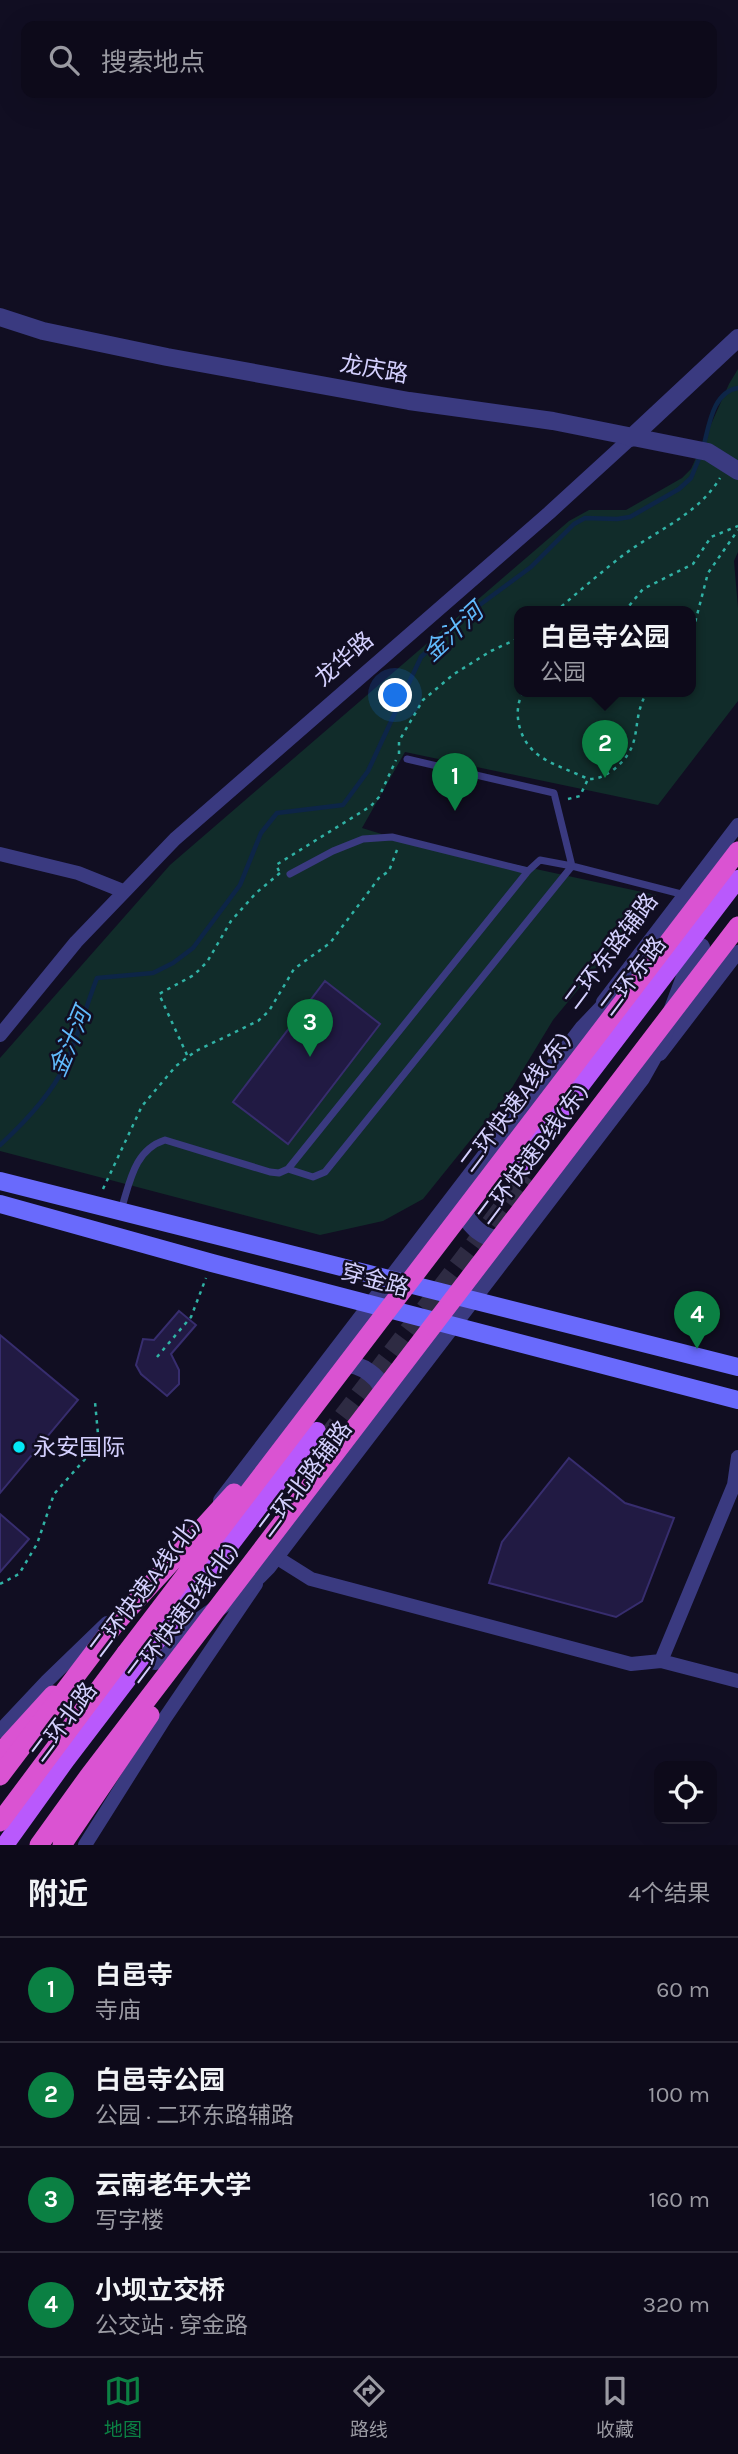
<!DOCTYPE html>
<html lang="zh">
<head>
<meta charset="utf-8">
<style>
	body { margin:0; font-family:Karla,"Noto Sans SC",sans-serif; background:#161323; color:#f1f3f6 }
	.controls { position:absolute; right:21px; bottom:21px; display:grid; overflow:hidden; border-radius:14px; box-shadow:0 7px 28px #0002 }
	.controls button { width:63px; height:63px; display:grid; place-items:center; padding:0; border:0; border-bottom:2px solid #2d2b39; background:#0d0a1a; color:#f1f3f6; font:35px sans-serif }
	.you { position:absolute; left:396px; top:696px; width:24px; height:24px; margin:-18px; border:5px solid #fff; border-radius:50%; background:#1a73e8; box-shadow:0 0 0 10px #1a73e833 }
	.badge { display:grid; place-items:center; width:46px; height:46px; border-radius:50%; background:#0b8043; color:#fff; font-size:23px; font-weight:700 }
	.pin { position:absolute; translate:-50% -58px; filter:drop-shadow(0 2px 4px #0008) }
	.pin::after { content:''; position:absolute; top:37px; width:24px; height:21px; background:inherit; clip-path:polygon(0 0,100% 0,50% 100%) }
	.popup { position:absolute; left:514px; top:606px; width:182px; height:91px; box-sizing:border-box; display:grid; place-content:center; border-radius:14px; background:#0d0a1a; filter:drop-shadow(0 2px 5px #0005); font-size:23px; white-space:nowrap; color:#9a9aa2 }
	.popup b { font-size:26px; color:#f1f3f6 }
	.popup::after { content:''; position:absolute; left:50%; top:100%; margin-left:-14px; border:14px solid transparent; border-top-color:#0d0a1a }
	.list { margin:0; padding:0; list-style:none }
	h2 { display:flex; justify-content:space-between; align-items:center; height:91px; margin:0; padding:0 28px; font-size:30px }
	h2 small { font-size:23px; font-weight:400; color:#9a9aa2 }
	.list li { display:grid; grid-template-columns:46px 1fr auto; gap:21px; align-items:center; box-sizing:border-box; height:105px; padding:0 28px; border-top:2px solid #2d2b39 }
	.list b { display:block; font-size:26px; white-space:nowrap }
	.list p { margin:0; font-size:23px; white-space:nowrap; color:#9a9aa2 }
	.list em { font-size:23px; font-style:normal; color:#9a9aa2 }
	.icon { flex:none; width:38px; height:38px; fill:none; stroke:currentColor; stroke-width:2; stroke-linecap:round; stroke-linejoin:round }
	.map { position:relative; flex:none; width:738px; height:1845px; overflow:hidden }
	.search { position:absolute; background:#0d0a1a; box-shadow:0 7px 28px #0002; left:21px; right:21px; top:21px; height:77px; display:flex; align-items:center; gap:18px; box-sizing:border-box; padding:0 24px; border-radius:14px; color:#9a9aa2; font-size:26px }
	.sheet { height:511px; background:#0d0a1a }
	nav { display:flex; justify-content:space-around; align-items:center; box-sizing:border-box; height:98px; border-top:2px solid #2d2b39; background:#0d0a1a; font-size:19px; color:#9a9aa2 }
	nav a { display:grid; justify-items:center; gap:4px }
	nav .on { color:#0b8043 }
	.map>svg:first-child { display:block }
	.green { fill:#112c2a; fill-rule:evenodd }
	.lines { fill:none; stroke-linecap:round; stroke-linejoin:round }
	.stream { stroke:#0d2547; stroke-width:4.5 }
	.building { fill:#211a43; stroke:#372d6e; stroke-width:2 }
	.primary-tunnel { stroke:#2e2b43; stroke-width:18; stroke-dasharray:18 9; stroke-linecap:butt }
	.path { stroke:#30b2a5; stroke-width:2.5; stroke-dasharray:3.5 5; stroke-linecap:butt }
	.service { stroke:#3a3a80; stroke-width:7 }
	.minor { stroke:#3a3a80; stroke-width:14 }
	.tertiary { stroke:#3a3a80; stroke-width:18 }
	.secondary { stroke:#696afc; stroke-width:18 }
	.primary { stroke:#b959fc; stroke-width:18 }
	.trunk { stroke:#da53d2; stroke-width:19 }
	.trunk-bridge { stroke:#da53d2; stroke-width:19 }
	.poi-dot { fill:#04e7f6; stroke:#110e22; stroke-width:2.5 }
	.labels { text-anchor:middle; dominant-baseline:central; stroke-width:5; stroke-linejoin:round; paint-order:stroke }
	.street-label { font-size:23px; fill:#d4d0fe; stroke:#110e22 }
	.poi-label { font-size:23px; fill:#d4d0fe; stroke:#110e22; text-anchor:start }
	.water-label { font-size:24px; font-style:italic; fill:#60bafc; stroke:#110e22 }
</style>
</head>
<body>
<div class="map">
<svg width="738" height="1845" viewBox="0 0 738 1845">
	<rect width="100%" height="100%" fill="#110e22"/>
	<!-- green -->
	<path class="green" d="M738,369V552L734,561L738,608V701L658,805L405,752L362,828L401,840L656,895L553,1020L510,1091L423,1199L383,1221L320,1235L0,1151V1058L170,865L569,521L589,510H626L682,478L691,469L729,384ZM519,612H691V692H519Z"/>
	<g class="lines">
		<!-- stream -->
		<path class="stream" d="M703,448C709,427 712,392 738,388
			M0,1145C24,1123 51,1095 65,1065C78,1037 86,1006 97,978L153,973L173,963L193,948L240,885L261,833L277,813L343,805L368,771L421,657L466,615L531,567L574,524L585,518L617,519L630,517L679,489L691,478L700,456"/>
	</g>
	<!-- building -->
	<path class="building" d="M325,981L380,1024L288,1144L233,1102Z
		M179,1311L196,1325L171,1354L179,1370V1384L167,1396L141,1374L136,1365L143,1339L154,1340Z
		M0,1335L78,1400L0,1493Z
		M569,1458L625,1503L674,1518L642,1601L616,1617L489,1583L502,1542Z
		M0,1514L29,1539L0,1572Z"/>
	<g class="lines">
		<!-- primary-tunnel -->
		<path class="primary-tunnel" d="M326,1438L526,1176"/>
		<!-- path -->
		<path class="path" d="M555,612C577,593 599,574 622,556C655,531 698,515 720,478
			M624,612L643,589L693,564L711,537L738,526
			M691,638L708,573L738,530
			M523,692C512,712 519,740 537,754C551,765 572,771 588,779C599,779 604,776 613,770C646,744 629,723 647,692
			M399,754V741L423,700L454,674L491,651L519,638
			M568,799L580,796L588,779
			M279,871L276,865L371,806L379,797L396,760
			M187,1055L159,994L194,975L207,962L231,921L256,893L280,873
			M103,1189L142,1106L176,1066L196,1051L258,1021L269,1011L294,969L330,943L379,878L389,871L397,850
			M157,1357L191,1317L206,1278
			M0,1584L19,1574L37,1544L54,1494L94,1449L98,1434L95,1402"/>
		<!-- service -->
		<path class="service" d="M290,874L333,851L363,839L392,837L528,871
			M288,1169L313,1177L325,1172L572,866L554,793L407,759
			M121,1210C130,1182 134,1150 165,1140L270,1172L279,1173L288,1169L528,871L540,860L572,866L685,895"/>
		<!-- minor -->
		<path class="minor" d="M0,854L78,873L123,891
			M603,1002L738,825
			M0,1035L76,942L175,839L549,513L631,438
			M660,1054L738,952
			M270,1565L276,1557L311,1579L631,1664L661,1661L738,1681
			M661,1661L734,1485L738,1457
			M0,1731L47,1681L107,1623
			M85,1845L165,1718L256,1584"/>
		<!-- tertiary -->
		<path class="tertiary" d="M0,317L43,331L167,357L409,401L553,421L708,452L738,471
			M631,438L738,338
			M461,1201C465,1225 485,1243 510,1239
			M335,1364C360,1361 385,1377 386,1403
			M222,1501L583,1029L602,1009L630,986
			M155,1661C185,1624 233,1604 267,1567L641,1078L659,1046L685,977L701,947"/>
		<!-- secondary -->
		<path class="secondary" d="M0,1181L738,1367
			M0,1204L212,1263L738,1400"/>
		<!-- primary -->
		<path class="primary" d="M517,1169L738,879
			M5,1845L66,1760L317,1431"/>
		<!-- trunk -->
		<path class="trunk" d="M0,1753L53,1695
			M0,1822L126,1653"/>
		<!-- trunk-bridge -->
		<path class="trunk-bridge" d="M126,1653L738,851
			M0,1776L116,1623L234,1493
			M39,1845L88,1777L738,926
			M62,1845L150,1715"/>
	</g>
	<!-- markers -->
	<circle class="poi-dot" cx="19" cy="1447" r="7"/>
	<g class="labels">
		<!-- street labels -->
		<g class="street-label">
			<text transform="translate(374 369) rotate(10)">龙庆路</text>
			<text transform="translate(344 659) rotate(-41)">龙华路</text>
			<text transform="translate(611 951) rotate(-53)">二环东路辅路</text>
			<text transform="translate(633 976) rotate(-53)">二环东路</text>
			<text transform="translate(516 1102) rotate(-53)">二环快速A线(东)</text>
			<text transform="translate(533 1154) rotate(-53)">二环快速B线(东)</text>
			<text transform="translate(375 1280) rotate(15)">穿金路</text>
			<text transform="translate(305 1479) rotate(-53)">二环北路辅路</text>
			<text transform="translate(145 1587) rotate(-53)">二环快速A线(北)</text>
			<text transform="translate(183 1613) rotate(-53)">二环快速B线(北)</text>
			<text transform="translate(64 1722) rotate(-53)">二环北路</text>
		</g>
		<!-- poi labels -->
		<g class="poi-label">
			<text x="33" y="1447">永安国际</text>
		</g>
		<!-- water labels -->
		<g class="water-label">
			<text transform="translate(453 632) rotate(-43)">金汁河</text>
			<text transform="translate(70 1042) rotate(-67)">金汁河</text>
		</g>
	</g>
</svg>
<div class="controls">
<button><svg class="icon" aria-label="locate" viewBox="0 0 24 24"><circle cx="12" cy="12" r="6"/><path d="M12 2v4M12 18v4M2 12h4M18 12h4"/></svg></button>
</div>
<div class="you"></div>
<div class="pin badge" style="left:455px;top:811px">1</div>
<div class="pin badge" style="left:605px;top:778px">2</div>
<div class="popup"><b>白邑寺公园</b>公园</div>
<div class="pin badge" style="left:310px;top:1057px">3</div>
<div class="pin badge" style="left:697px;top:1349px">4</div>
<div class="search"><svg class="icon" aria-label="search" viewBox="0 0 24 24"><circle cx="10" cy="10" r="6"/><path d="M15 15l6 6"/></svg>搜索地点</div>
</div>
<section class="sheet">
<h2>附近<small>4个结果</small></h2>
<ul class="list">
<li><span class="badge">1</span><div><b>白邑寺</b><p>寺庙</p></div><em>60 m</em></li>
<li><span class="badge">2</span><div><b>白邑寺公园</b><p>公园 · 二环东路辅路</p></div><em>100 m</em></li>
<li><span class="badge">3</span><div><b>云南老年大学</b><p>写字楼</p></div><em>160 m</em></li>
<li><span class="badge">4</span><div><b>小坝立交桥</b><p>公交站 · 穿金路</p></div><em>320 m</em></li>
</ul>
</section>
<nav>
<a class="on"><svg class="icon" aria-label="map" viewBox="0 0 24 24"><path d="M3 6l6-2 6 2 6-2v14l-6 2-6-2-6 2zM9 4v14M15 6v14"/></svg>地图</a>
<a><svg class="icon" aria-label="directions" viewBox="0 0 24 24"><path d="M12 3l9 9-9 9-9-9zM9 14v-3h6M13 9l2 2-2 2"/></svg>路线</a>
<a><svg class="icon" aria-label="saved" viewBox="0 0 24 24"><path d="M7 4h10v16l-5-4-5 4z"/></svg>收藏</a>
</nav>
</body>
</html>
